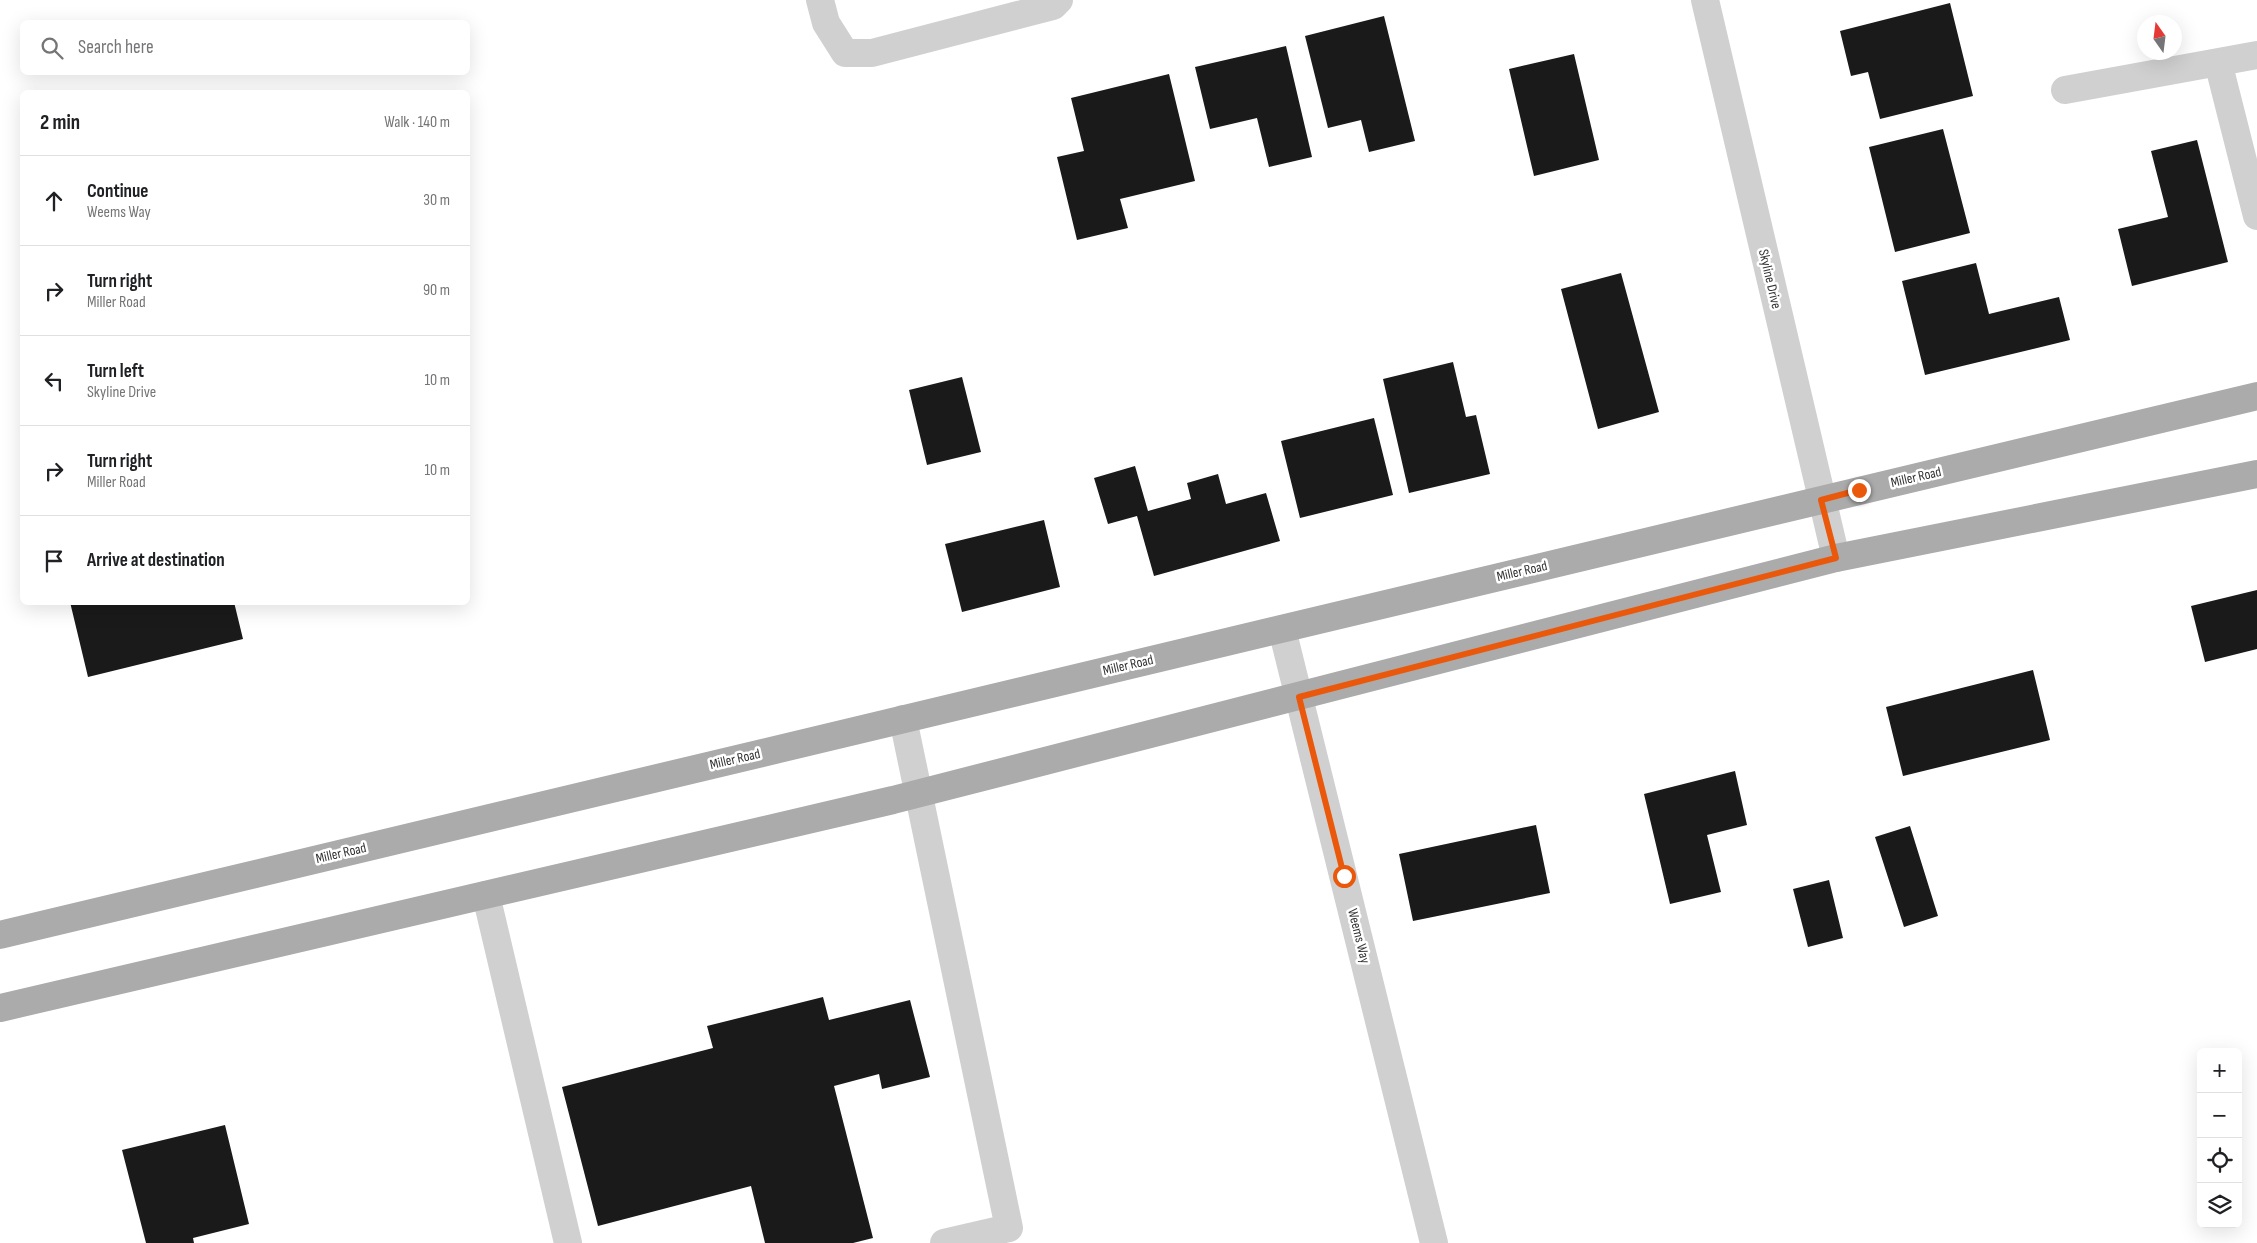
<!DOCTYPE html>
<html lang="en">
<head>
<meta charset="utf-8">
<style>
	body { margin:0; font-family:"Sofia Sans Condensed",sans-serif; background:#f6f6f6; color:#202124 }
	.controls { position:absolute; right:15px; bottom:15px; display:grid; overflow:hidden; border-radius:8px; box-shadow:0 5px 20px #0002 }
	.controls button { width:45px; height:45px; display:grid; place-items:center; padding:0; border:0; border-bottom:1px solid #e0e0e0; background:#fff; color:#202124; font:25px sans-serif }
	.compass { position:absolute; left:2137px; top:15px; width:45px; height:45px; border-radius:50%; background:#fff; box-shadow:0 5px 20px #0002; rotate:346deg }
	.stop { position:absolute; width:15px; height:15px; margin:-11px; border:4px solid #ea580c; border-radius:50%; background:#fff }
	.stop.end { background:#ea580c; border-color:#fff; box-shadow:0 1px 5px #0008 }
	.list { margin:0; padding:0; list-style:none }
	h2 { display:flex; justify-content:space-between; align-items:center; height:65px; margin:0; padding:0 20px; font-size:21px }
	h2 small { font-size:16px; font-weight:400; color:#757577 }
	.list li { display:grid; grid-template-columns:32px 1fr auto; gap:15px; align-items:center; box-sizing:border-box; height:90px; padding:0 20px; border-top:1px solid #e0e0e0 }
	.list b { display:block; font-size:19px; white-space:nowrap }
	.list p { margin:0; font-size:16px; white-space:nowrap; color:#757577 }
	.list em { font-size:16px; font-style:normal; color:#757577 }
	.icon { flex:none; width:28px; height:28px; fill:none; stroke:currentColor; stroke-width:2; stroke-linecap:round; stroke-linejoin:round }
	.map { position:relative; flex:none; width:2257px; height:1243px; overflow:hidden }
	.search { position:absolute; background:#fff; box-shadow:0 5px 20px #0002; left:20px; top:20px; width:450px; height:55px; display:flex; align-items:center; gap:12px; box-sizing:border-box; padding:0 18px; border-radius:8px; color:#757577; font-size:19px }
	.panel { position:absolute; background:#fff; box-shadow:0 5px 20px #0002; left:20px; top:90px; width:450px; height:515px; border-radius:8px }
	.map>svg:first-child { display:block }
	.building { fill:#1a1a1a }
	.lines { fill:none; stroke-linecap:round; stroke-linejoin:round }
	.minor { stroke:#d0d0d0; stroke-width:28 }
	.major { stroke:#ababab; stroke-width:28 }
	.route { stroke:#ea580c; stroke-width:6 }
	.labels { text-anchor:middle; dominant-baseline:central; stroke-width:5; stroke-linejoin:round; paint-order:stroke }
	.street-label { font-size:14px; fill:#333; stroke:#fff }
</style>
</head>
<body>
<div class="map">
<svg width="2257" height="1243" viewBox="0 0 2257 1243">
	<rect width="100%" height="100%" fill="#fff"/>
	<!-- building -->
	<path class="building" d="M1950,3L1973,96L1880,119L1868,72L1851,76L1840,31Z
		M1384,16L1415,141L1369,152L1361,120L1328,128L1305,36Z
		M1286,46L1312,157L1269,167L1257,118L1210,129L1195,67Z
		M1574,54L1599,160L1534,176L1509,69Z
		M1169,74L1195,181L1120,199L1128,228L1077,240L1057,157L1084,151L1071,98Z
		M1943,129L1970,233L1895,252L1869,147Z
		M2197,140L2228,262L2132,286L2118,229L2168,217L2151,151Z
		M1976,263L1989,314L2059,297L2070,340L1925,375L1902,281Z
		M1621,273L1659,412L1598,429L1561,289Z
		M1453,362L1466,417L1476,415L1490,474L1409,493L1383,379Z
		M962,377L981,452L927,465L909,390Z
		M1374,418L1393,495L1300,518L1281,441Z
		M1135,466L1148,511L1191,499L1187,483L1218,474L1226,504L1266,493L1280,541L1154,576L1137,516L1108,524L1094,478Z
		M1044,520L1060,587L962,612L945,544Z
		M2257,590V649L2205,662L2191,606Z
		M70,602H234L243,639L88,677Z
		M2033,670L2050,740L1903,776L1886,707Z
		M1735,771L1747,825L1707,835L1721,892L1670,904L1644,794Z
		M1536,825L1550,893L1413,921L1399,854Z
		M1910,826L1938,916L1904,927L1875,837Z
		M1829,880L1843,938L1808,947L1793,889Z
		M823,997L829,1020L910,1000L930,1077L882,1089L879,1074L834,1086L873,1238L853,1243H765L751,1186L598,1226L562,1087L713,1048L707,1026Z
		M225,1125L249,1224L193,1238L194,1243H146L122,1150Z"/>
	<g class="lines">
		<!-- minor -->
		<path class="minor" d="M820,0L826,23L845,53H872L1053,6L1059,0
			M1705,0L1836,558
			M2218,62L2257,216
			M2065,90L2257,55
			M1282,629L1434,1243
			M903,719L1009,1228L944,1243
			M486,895L568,1243"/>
		<!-- major -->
		<path class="major" d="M0,935L2257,396
			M0,1008L893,800L1836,558L2257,474"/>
	</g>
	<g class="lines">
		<!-- route -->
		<path class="route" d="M1344,876L1299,697L1836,558L1821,500L1859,490"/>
	</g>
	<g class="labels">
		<!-- street labels -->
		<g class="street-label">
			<text transform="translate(1770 279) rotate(77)">Skyline Drive</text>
			<text transform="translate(1916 477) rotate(-13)">Miller Road</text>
			<text transform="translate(1522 571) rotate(-13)">Miller Road</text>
			<text transform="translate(1128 665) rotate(-13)">Miller Road</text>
			<text transform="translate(735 759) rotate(-13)">Miller Road</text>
			<text transform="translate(341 853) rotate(-13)">Miller Road</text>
			<text transform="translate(1359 936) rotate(76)">Weems Way</text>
		</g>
	</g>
</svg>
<div class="controls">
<button>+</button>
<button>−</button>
<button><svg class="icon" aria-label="locate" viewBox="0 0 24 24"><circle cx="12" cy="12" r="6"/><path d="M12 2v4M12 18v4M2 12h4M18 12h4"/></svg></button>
<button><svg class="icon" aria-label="layers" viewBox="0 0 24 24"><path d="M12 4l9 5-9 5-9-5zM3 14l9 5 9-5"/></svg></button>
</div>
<svg class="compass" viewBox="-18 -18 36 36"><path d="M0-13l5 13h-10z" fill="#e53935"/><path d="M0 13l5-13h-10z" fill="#757577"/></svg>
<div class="stop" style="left:1344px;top:876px"></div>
<div class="stop end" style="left:1859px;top:490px"></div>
<div class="search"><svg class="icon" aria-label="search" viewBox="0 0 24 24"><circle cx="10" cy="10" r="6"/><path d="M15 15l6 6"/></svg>Search here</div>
<section class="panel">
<h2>2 min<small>Walk · 140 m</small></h2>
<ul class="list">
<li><svg class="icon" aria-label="ahead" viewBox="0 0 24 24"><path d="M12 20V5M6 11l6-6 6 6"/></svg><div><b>Continue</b><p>Weems Way</p></div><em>30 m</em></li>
<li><svg class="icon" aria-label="right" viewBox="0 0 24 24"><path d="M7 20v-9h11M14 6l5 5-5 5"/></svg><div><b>Turn right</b><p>Miller Road</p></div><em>90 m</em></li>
<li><svg class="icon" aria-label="left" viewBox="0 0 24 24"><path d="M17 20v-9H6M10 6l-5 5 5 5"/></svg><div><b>Turn left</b><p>Skyline Drive</p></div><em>10 m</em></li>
<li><svg class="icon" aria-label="right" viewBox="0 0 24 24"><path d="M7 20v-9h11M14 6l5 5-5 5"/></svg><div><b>Turn right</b><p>Miller Road</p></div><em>10 m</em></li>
<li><svg class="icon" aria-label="arrive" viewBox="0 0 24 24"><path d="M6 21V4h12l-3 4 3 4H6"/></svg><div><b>Arrive at destination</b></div></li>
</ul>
</section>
</div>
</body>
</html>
